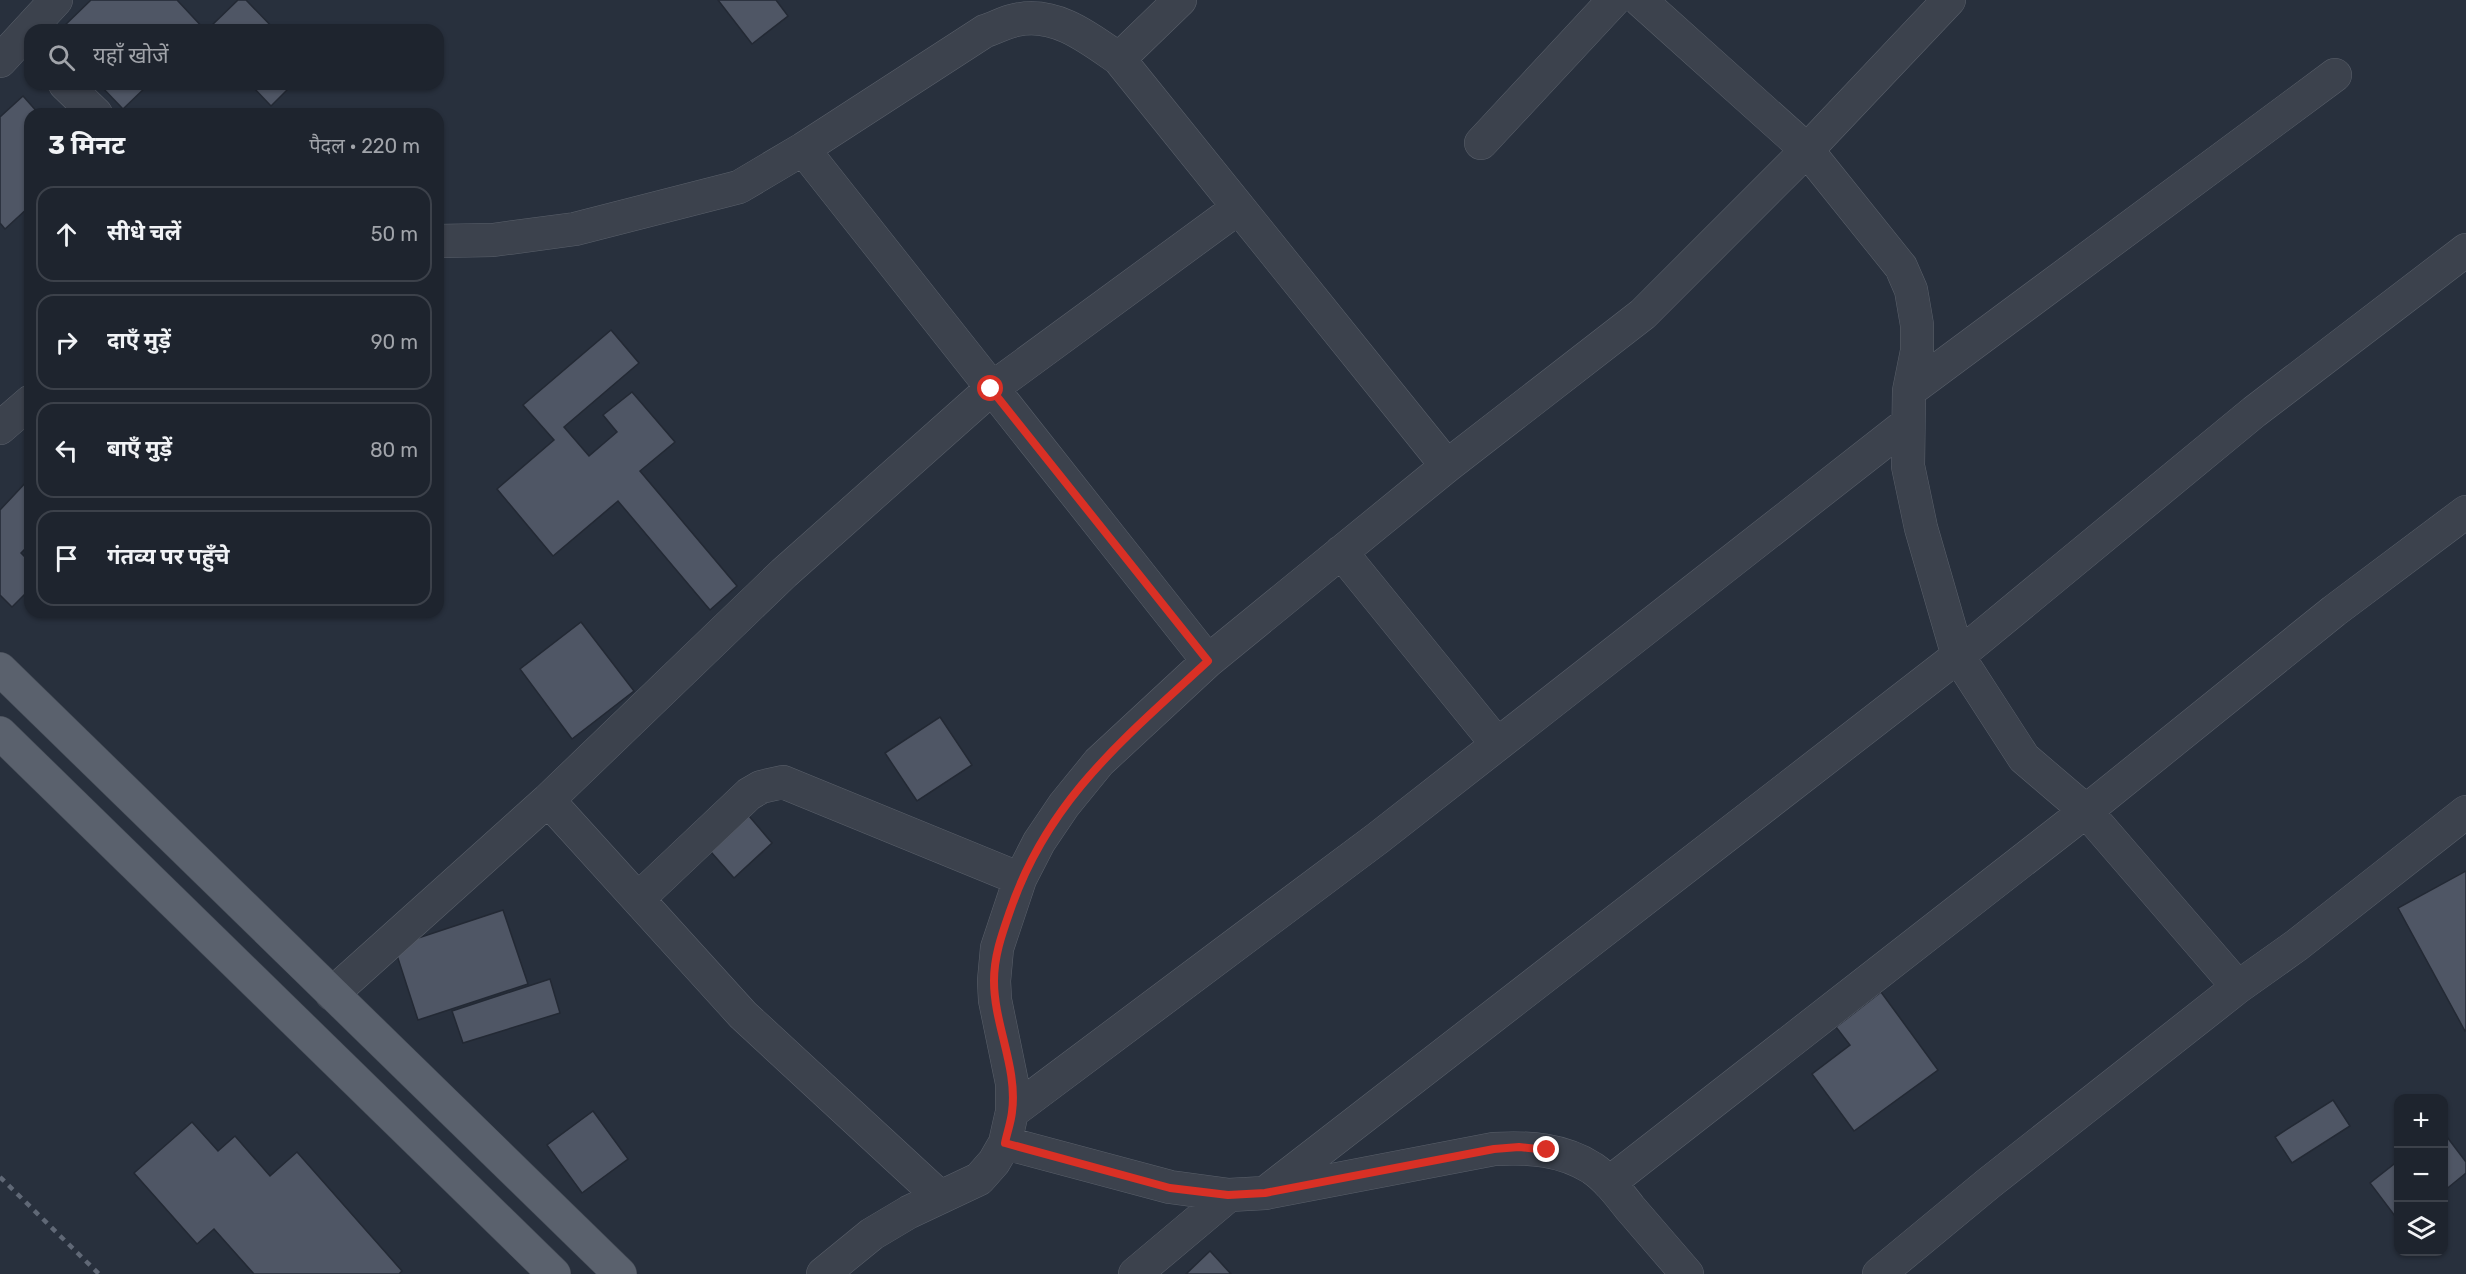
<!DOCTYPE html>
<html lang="hi">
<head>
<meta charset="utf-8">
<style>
	body { margin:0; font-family:Rubik,"Noto Sans Devanagari",sans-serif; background:#262c36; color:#f1f3f6 }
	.controls { position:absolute; right:18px; bottom:18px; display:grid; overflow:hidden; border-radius:12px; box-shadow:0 2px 4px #0004 }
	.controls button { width:54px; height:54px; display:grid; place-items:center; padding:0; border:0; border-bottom:2px solid #3c414a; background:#1e242e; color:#f1f3f6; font:30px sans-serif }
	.stop { position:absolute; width:18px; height:18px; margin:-14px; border:4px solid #d93025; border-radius:50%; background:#fff }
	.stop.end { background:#d93025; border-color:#fff; box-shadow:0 2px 6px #0008 }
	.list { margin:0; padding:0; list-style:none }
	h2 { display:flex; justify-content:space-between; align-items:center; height:78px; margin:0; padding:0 24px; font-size:26px }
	h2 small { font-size:20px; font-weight:400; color:#a1a4aa }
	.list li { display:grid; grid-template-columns:39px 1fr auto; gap:18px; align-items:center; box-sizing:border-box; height:96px; margin:0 12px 12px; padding:0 12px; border:2px solid #3c414a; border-radius:18px }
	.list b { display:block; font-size:22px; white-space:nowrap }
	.list em { font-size:20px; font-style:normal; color:#a1a4aa }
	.icon { flex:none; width:33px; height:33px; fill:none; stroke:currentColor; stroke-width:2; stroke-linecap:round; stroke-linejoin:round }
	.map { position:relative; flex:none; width:2466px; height:1274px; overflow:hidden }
	.search { position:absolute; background:#1e242e; box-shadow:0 2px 4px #0004; left:24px; top:24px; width:420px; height:66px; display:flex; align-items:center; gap:15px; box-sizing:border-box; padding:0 21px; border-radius:18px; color:#a1a4aa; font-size:22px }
	.panel { position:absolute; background:#1e242e; box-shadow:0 2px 4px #0004; left:24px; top:108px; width:420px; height:510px; border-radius:18px }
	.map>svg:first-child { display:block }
	.building { fill:#4f5665; stroke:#232934; stroke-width:1.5 }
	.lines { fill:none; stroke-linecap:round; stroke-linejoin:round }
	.minor-casing { stroke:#5a606b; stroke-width:34 }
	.major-casing { stroke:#454b56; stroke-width:34 }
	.minor { stroke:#3c424d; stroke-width:33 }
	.major { stroke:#5a616d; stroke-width:33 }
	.rail { stroke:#606876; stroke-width:4.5; stroke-dasharray:6 6; stroke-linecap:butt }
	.route { stroke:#d93025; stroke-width:8 }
</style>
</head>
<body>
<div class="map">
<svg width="2466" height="1274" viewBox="0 0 2466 1274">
	<rect width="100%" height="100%" fill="#28303d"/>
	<!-- building -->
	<path class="building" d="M91,0H177L205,30H60Z
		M238,0H246L275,30H207Z
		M718,0H776L788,16L752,44Z
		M99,84H149L123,109Z
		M250,84H293L271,106Z
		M23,96L39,114H30V206L5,229L0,223V117Z
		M611,330L639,363L564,427L589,456L617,432L603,415L632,392L675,442L640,471L737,586L710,610L618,501L553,556L497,489L554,440L523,405Z
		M30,478V544L21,553L30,562V589L12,607L0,595V510Z
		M581,622L634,691L572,739L520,669Z
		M940,717L972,765L917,801L885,753Z
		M743,809L772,843L734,878L704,844Z
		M2466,871V1030L2465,1031L2398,908Z
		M503,910L528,984L418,1020L394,946Z
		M550,979L560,1013L463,1043L452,1011Z
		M1881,992L1938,1070L1854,1131L1812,1074L1850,1045L1836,1027Z
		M2333,1100L2350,1126L2292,1163L2275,1137Z
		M593,1111L628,1159L582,1193L547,1145Z
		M192,1122L218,1151L235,1136L270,1176L297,1152L402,1271L399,1274H254L214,1229L197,1244L134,1173Z
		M2444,1133L2466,1162V1173L2444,1191Z
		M2398,1161V1220L2370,1183Z
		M1210,1251L1231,1274H1186Z"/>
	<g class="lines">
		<defs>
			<path id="minor" d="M1640,0L1807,150L1901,267L1911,290L1917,325V351L1909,391L1908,466L1921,528L1958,656L2024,758L2086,811L2238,987
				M1119,59L1180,0
				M0,61L56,0
				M65,84L96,114
				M1481,143L1614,0
				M803,149L1208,661
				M438,241L493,240L575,229L739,187L803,149L985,31C995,28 1005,22 1016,20C1055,11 1089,38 1119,59L1447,466
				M1909,391L2335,75
				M0,428L30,402
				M1341,552L1497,744
				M548,800L743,1015L940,1197
				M638,899L749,794L761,787L783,782L1020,879
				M332,994L548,800L784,573L991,389L1238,208
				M1012,1112L1378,838L1908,423
				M1005,1143L1170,1187L1229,1195L1265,1193L1494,1149C1529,1147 1562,1149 1592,1168C1607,1178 1619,1194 1630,1208C1649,1230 1668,1252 1687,1274
				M1609,1183L2086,811L2334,611L2466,512
				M1265,1193L1958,656L2254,412L2466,250
				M823,1274L872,1234L909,1212L979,1179L994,1162L1005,1143L1012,1112V1083L995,1000L994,981L997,948L1020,879L1039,842L1064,805L1099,762L1208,661L1447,466L1643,314L1807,150L1949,0
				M1135,1274L1229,1195
				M1879,1274L1989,1183L2238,987L2297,945L2466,812"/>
			<path id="major" d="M0,669L620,1274
				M0,733L554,1274"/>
		</defs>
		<!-- minor casing -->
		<use href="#minor" class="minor-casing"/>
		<!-- major casing -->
		<use href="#major" class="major-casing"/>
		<!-- minor -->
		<use href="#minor" class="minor"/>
		<!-- major -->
		<use href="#major" class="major"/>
		<!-- rail -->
		<path class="rail" d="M0,1177L99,1274"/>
	</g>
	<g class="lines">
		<!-- route -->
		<path class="route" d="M991,389L1208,661C1125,738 1048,799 1010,911C1002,934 994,956 994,981C994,1025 1018,1068 1012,1112C1011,1122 1007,1133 1005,1143L1170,1188L1228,1195L1265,1193L1494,1149L1519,1147L1547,1150"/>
	</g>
</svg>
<div class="controls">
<button>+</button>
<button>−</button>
<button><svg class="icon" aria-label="layers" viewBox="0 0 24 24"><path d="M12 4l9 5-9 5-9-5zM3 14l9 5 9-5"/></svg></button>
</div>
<div class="stop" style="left:991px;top:389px"></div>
<div class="stop end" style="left:1547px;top:1150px"></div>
<div class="search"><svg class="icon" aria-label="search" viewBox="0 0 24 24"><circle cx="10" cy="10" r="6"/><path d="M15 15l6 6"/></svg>यहाँ खोजें</div>
<section class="panel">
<h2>3 मिनट<small>पैदल · 220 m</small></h2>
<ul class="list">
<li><svg class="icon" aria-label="ahead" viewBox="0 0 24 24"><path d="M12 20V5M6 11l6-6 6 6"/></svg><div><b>सीधे चलें</b></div><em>50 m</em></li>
<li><svg class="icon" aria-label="right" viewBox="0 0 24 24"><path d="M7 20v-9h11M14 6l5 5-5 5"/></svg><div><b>दाएँ मुड़ें</b></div><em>90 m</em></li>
<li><svg class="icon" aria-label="left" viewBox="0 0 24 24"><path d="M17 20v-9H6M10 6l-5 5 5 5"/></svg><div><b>बाएँ मुड़ें</b></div><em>80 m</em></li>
<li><svg class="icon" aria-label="arrive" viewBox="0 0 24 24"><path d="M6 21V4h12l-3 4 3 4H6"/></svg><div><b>गंतव्य पर पहुँचे</b></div></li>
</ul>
</section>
</div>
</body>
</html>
